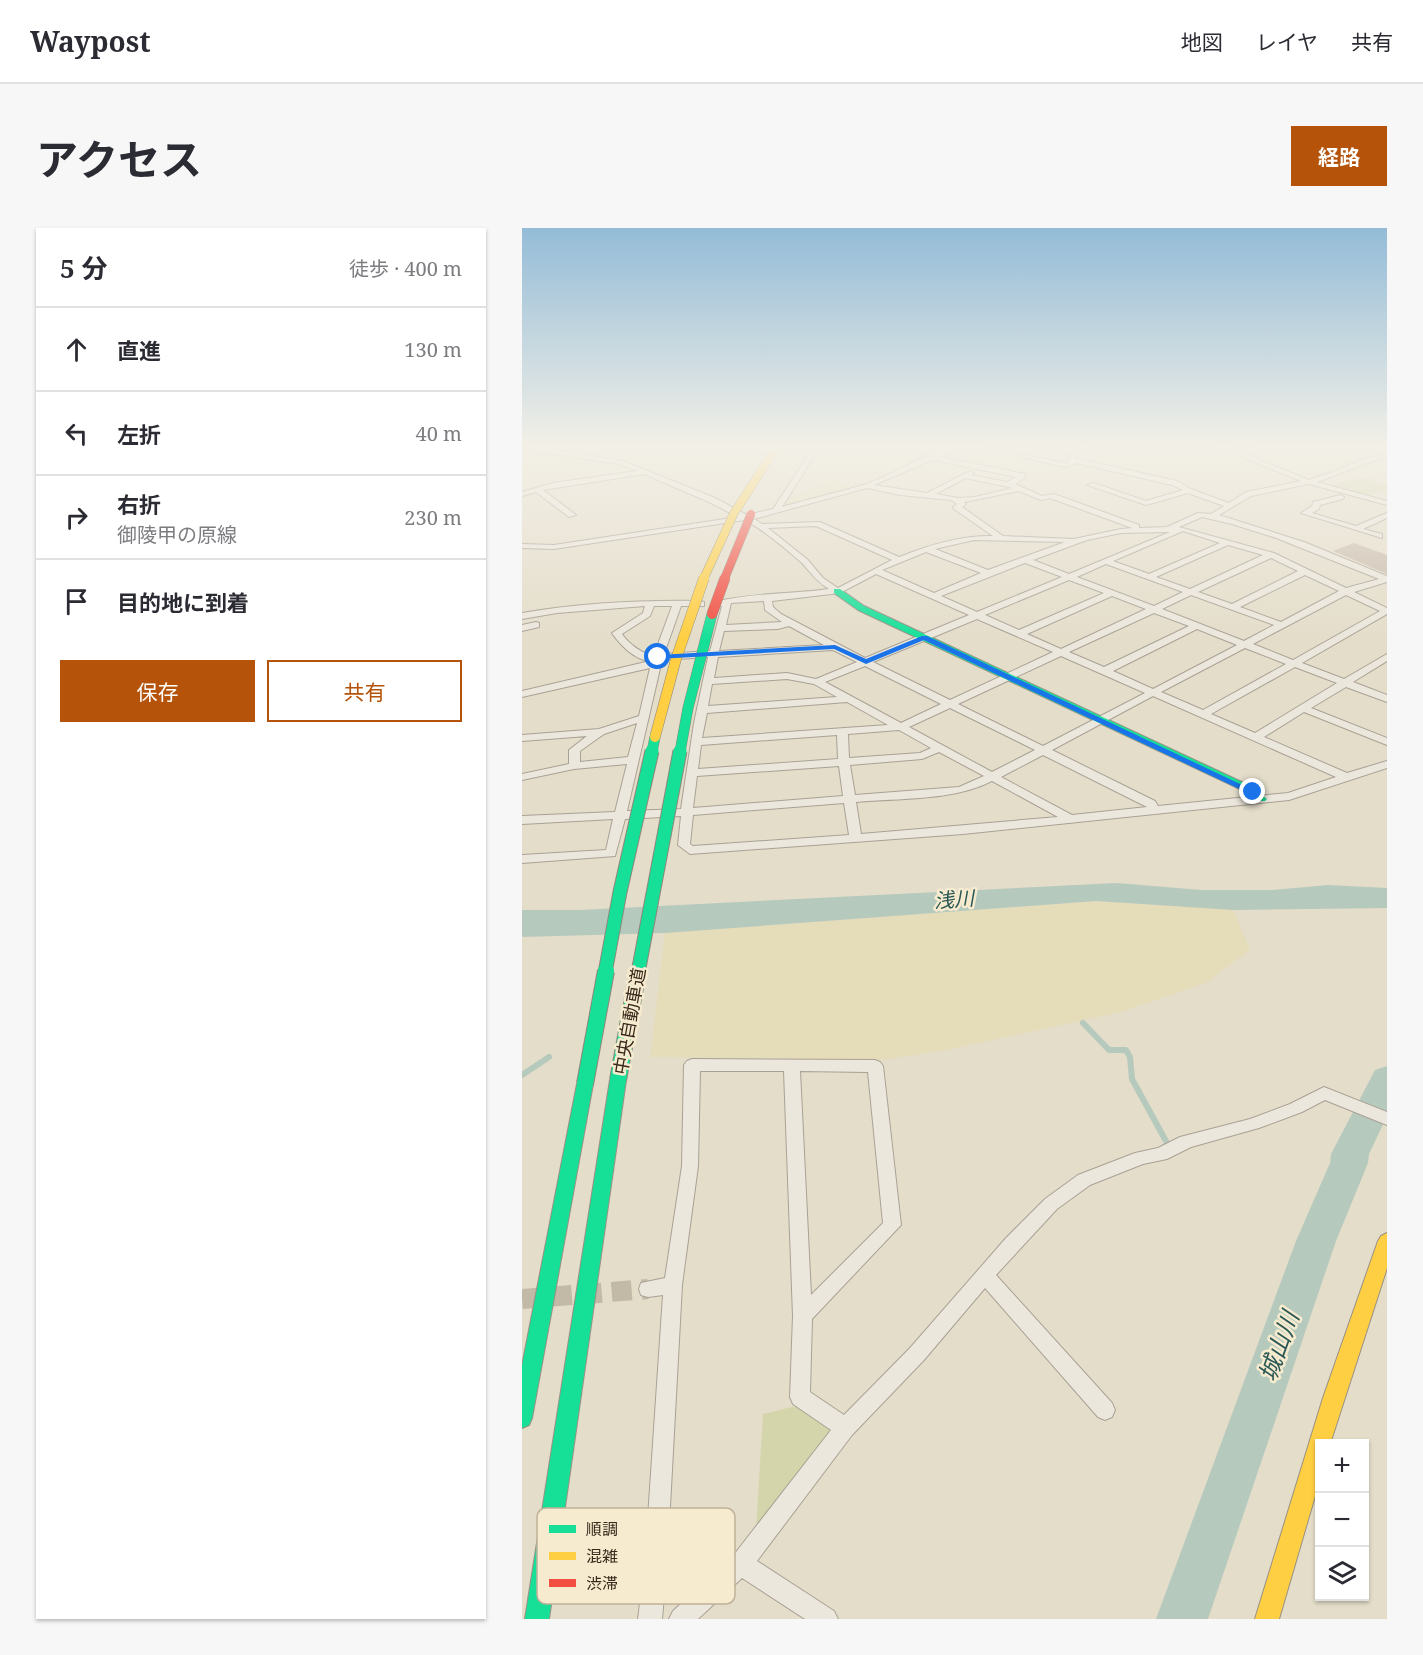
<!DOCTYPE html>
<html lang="ja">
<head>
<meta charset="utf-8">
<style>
	body { margin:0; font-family:"Noto Serif","Noto Sans JP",serif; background:#f7f7f7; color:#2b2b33 }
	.controls { position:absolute; right:18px; bottom:18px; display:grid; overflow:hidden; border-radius:0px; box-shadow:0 2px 4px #0004 }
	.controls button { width:54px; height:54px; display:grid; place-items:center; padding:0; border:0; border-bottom:2px solid #e1e1e2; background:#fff; color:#2b2b33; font:30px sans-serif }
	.stop { position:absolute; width:18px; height:18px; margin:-14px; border:4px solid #1a73e8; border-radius:50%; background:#fff }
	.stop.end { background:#1a73e8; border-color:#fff; box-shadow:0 2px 6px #0008 }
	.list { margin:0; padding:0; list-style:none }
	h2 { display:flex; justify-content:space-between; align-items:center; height:78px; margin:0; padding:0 24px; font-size:26px }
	h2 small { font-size:20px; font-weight:400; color:#7c7c81 }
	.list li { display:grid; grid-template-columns:39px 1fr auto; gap:18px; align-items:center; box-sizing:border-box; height:84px; padding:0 24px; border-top:2px solid #e1e1e2 }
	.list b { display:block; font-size:22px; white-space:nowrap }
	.list p { margin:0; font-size:20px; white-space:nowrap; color:#7c7c81 }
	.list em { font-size:20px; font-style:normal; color:#7c7c81 }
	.actions { display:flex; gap:12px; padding:18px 24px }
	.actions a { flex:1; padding:14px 0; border:2px solid #b45309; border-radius:0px; text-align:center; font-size:21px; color:#b45309 }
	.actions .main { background:#b45309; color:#fff }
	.icon { flex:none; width:33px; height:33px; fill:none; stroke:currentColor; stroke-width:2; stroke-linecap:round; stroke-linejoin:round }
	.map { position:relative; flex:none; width:865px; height:1391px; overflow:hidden; border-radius:0px }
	header { display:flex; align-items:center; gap:36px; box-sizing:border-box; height:84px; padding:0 30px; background:#fff; border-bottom:2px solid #e1e1e2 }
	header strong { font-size:28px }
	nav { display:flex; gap:33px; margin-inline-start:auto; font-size:21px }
	.intro { display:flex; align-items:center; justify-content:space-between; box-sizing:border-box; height:144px; padding:0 36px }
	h1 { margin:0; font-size:42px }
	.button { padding:15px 27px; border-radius:0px; background:#b45309; color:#fff; font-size:21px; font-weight:700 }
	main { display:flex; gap:36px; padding:0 36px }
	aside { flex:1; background:#fff; border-radius:0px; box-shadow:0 2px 4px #0004 }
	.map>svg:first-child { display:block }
	.farmland { fill:#e5dcba }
	.green { fill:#d5d5ac }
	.water { fill:#b6c9bd }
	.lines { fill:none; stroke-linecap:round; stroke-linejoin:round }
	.stream { stroke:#b6c9bd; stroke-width:6 }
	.river { fill:#b6c9bd; fill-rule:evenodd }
	.building { fill:#c8bbab }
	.street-tunnel { stroke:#c2b9a7; stroke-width:20; stroke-dasharray:20 10; stroke-linecap:butt }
	.street-casing { stroke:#a9a194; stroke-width:2 }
	.fast-casing { stroke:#999184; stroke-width:2 }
	.slow-casing { stroke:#999184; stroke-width:2 }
	.jam-casing { stroke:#999184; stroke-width:2 }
	.street { fill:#ece7dd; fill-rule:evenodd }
	.fast { fill:#16e098; fill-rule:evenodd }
	.slow { fill:#ffcf43; fill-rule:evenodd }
	.jam { fill:#f24e42; fill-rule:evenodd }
	.fast-bridge-far2-casing { stroke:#8e877b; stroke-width:11; stroke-linecap:butt }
	.fast-bridge-far1-casing { stroke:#8e877b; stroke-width:15; stroke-linecap:butt }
	.fast-bridge-casing { stroke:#8e877b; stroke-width:18; stroke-linecap:butt }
	.slow-bridge-far1-casing { stroke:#8e877b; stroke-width:9; stroke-linecap:butt }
	.slow-bridge-casing { stroke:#8e877b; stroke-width:11; stroke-linecap:butt }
	.jam-bridge-far1-casing { stroke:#8e877b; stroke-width:9; stroke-linecap:butt }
	.jam-bridge-casing { stroke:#8e877b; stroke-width:11; stroke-linecap:butt }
	.fast-bridge-far2 { stroke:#16e098; stroke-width:10 }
	.fast-bridge-far1 { stroke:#16e098; stroke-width:13 }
	.fast-bridge { stroke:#16e098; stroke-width:16 }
	.slow-bridge-far1 { stroke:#ffcf43; stroke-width:8 }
	.slow-bridge { stroke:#ffcf43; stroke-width:10 }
	.jam-bridge-far1 { stroke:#f24e42; stroke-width:8 }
	.jam-bridge { stroke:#f24e42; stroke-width:10 }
	.route { fill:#1a73e8 }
	.labels { text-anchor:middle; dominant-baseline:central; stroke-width:5; stroke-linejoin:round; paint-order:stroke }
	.street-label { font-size:18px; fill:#38291c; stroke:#f7ebcf }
	.water-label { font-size:20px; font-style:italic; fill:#2b5855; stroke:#f7ebcf }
	.near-water-label { font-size:24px; font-style:italic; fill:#2b5855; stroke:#f7ebcf }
	.key { fill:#f7ebcf; stroke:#beb199; stroke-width:1.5 }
	.key-label { font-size:16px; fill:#38291c }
</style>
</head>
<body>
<header>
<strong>Waypost</strong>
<nav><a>地図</a><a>レイヤ</a><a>共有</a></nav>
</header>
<div class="intro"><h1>アクセス</h1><a class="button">経路</a></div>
<main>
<aside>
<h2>5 分<small>徒歩 · 400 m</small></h2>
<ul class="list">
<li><svg class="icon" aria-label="ahead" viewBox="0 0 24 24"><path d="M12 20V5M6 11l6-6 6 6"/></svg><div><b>直進</b></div><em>130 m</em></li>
<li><svg class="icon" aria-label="left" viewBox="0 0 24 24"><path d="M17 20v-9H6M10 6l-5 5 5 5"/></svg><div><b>左折</b></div><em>40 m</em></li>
<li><svg class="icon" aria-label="right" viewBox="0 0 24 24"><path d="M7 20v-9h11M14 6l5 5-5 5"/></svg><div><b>右折</b><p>御陵甲の原線</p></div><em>230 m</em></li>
<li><svg class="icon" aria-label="arrive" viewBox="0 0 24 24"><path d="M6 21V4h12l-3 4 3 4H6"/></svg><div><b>目的地に到着</b></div></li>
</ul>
<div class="actions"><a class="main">保存</a><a>共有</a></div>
</aside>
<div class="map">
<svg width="865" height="1391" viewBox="0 0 865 1391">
	<rect width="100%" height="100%" fill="#e4ddca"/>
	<!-- farmland -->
	<path class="farmland" d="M300,251L342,258L267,278L260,276L262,272L292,260Z
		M574,673L711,682L728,722L684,755L599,784L420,823L360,832L128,829L143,705Z"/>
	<!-- green -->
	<path class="green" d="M845,250L865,258V262L841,269L805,259L823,253Z
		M274,1178L313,1202L234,1302L241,1186Z"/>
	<!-- water -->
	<path class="water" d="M595,655L679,662H751L806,657L865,660V680L711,682L574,673L143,705L0,709V682H58Z"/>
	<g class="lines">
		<!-- stream -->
		<path class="stream" d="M561,795L587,822H604L608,829L610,851L645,915
			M0,847L27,829"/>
		<!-- river -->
		<path class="river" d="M865,838V888L847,926L846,935L814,1013L686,1391H634L774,1013L808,935L809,926L853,842Z"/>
	</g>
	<!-- building -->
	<path class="building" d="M832,315L865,327V346L811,323Z"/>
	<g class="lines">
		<!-- street-tunnel -->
		<path class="street-tunnel" d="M0,1071L126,1061"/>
		<defs>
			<path id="street" d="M0,217L101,233L193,270L225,287L251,281L293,217H299L260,279C287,271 314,265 341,257C375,246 414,217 449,217L418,229L503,246V250L493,256L520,268L532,266L617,297V300L645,299L676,285L689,286L702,278L666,265L624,277L565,257L572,255L624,273L661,262L650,257L554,235L544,239L495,228L498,226L543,235L547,233L546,230L561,217H568L553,230L655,253L669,261L707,275L724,264L779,253L695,219L694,217H700L787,252L813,243L836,233L865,225V229C841,235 819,246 795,254L865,273V277L787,256L729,268L697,287L782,314L865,348V354L832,364L865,380V386L780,435L822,451L865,426V433L831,454L865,467V474L824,459L789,480L865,510V517L782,484L742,509L825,545L865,533V540L767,572L441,606L168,626L156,617L159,588L103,591L93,628L0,635V627L84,622L91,591L0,596V588L93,584L105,536L52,541L0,552V546L47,536V522L65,508L0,513V507L77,501L117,488L128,440L0,469V463L128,433C113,432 98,417 90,405L121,385L123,378L35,385L0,391V385C59,375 119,372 179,373L182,374V378H159L142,426L188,423L200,378L196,377V373C232,365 270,366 307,361C295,354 289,345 280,335C263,320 243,303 223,292L32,321L0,320V316L32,317L216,289L187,274L122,246L21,262L54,287L47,289L14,264L0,268V264L31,255L115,243L97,236L0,221ZM410,232H411L494,249L485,254L449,247L452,245L448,243L405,265L352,257ZM443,250L487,259L490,260L453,269L436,270L414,266ZM345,260L378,267L429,272L435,276L431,279L432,281L471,308C439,307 407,317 377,329L298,294L240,296L232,291ZM497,263L519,272L528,270L610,300L599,301L552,311L481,308L440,279L444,276L442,274ZM680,289L710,296L754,310L857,351L824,360L752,325L657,299ZM294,298L370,332L316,360L301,350L286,332L246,300ZM661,303L698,315L627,346L591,333ZM648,304L547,346L511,332L565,312L599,305ZM452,312L543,314L466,342L413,321ZM706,317L741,327L668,361L634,349ZM404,324L459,345L412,365L360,342ZM749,330L776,343L710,376L676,364ZM503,335L540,349L455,384L419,368ZM584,336L661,364L632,378L555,349ZM354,346L447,387L343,430L259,386L251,379L250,373L318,365ZM783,347L817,363L759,394L718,379ZM547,352L582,365L497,402L463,387ZM669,367L752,397L722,413L640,381ZM824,367L858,383L771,432L731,416ZM590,368L624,381L539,421L505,406ZM242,373L243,382L260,394L204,397L209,375ZM132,378H150L132,427C121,427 106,415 100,406L128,388ZM632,385L667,398L582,439L547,424ZM455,391L531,424L428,472L351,434ZM267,398L302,417L197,423L202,403L256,401ZM675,401L715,417L631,461L591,443ZM723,420L764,436L681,482L639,464ZM311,422L335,434L294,451L265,445L192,450L196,429ZM539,428L623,465L521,518L436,476ZM186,429L172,495L159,581L105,583L140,432ZM343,438L419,476L379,495L303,454ZM773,439L815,455L733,505L689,486ZM265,451L292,456L315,469L186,478L190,456ZM631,468L814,549L766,565L636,578L633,573L530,522ZM325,474L366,497L180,510L185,485ZM428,480L513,522L470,544L387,499ZM115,495L106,529L58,534V523L82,506ZM377,502L409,520L398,525L327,530L326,506ZM315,507L316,531L176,541L179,517ZM417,524L462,548L437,559L333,567L328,537L400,531ZM521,527L625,579L550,587L479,549ZM317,538L321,568L171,580L175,548ZM470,553L536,589L339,606L334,574C377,570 431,573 470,553ZM322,575L327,607L171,618L168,616L171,587Z
				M818,267L822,269L821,271L798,277L797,281L790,285L834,298L865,285V290L841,301L860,306V310L779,285L790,278L791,274Z
				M14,394L17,395V399L0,403V397Z
				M170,831L353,832L358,834L361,838L379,997L290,1091L288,1164L322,1187L388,1120L484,1010L523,971L556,947L613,925L636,920L658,909L728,891L768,876L802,859L865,884V897L803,872L780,884L737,900L669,919L645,931L621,936L568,957L535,981L474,1047L590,1175L593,1182L590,1189L583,1192L576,1189L463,1060L402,1132L330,1207L235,1333L312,1383L316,1391H283L220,1350L176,1391H147L151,1383L211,1328L309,1202L271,1176L268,1169L271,1088L262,843H178L176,938L160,1057L145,1334L140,1391H116L123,1334L141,1067L126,1069L119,1067L117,1061L119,1055L143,1050L160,938L162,837L165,833ZM278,843L346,844L361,995L289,1067Z"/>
			<path id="fast" d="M312,361H318L342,378L724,556L745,571L743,573H735L716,560L336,382L312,365Z
				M96,846L102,848L104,852L27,1391H3L88,852L90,848Z
				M63,850L69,852L71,856L10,1190L7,1197L0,1200V1138L55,856L57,852Z"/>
			<path id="slow" d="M865,1005V1040L808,1216H798V1251L757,1391H733L801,1170L856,1013L859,1008Z"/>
			<path id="jam" d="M460,217H738L735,219H463Z"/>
		</defs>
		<!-- street casing -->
		<use href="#street" class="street-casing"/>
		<!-- fast casing -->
		<use href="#fast" class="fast-casing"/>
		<!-- slow casing -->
		<use href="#slow" class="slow-casing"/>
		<!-- jam casing -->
		<use href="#jam" class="jam-casing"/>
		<!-- street -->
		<use href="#street" class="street"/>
		<!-- fast -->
		<use href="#fast" class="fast"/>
		<!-- slow -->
		<use href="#slow" class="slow"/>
		<!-- jam -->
		<use href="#jam" class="jam"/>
		<defs>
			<path id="fast-bridge-far2" d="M130,524L133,509
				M158,524L166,480L190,386"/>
			<path id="fast-bridge-far1" d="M83,745L98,664L130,523
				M116,745L158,523"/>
			<path id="fast-bridge" d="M96,852L116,743
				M63,856L84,743"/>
			<path id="slow-bridge-far1" d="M181,352L212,285L256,217"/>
			<path id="slow-bridge" d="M133,509L154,431L182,350"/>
			<path id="jam-bridge-far1" d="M202,352L229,286"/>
			<path id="jam-bridge" d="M190,386L203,350"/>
		</defs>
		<!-- fast-bridge-far2 casing -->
		<use href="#fast-bridge-far2" class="fast-bridge-far2-casing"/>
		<!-- fast-bridge-far1 casing -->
		<use href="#fast-bridge-far1" class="fast-bridge-far1-casing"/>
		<!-- fast-bridge casing -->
		<use href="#fast-bridge" class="fast-bridge-casing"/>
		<!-- slow-bridge-far1 casing -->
		<use href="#slow-bridge-far1" class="slow-bridge-far1-casing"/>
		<!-- slow-bridge casing -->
		<use href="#slow-bridge" class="slow-bridge-casing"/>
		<!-- jam-bridge-far1 casing -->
		<use href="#jam-bridge-far1" class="jam-bridge-far1-casing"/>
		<!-- jam-bridge casing -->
		<use href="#jam-bridge" class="jam-bridge-casing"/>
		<!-- fast-bridge-far2 -->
		<use href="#fast-bridge-far2" class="fast-bridge-far2"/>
		<!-- fast-bridge-far1 -->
		<use href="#fast-bridge-far1" class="fast-bridge-far1"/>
		<!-- fast-bridge -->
		<use href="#fast-bridge" class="fast-bridge"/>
		<!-- slow-bridge-far1 -->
		<use href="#slow-bridge-far1" class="slow-bridge-far1"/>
		<!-- slow-bridge -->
		<use href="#slow-bridge" class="slow-bridge"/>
		<!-- jam-bridge-far1 -->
		<use href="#jam-bridge-far1" class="jam-bridge-far1"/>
		<!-- jam-bridge -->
		<use href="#jam-bridge" class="jam-bridge"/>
	</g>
	<!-- sky -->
	<linearGradient id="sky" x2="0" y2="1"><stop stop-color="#94bcd7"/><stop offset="0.53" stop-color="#f3f0e7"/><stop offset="1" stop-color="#f3f0e7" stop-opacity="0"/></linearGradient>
	<rect width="865" height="412" fill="url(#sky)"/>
	<!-- route -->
	<path class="route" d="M400,408H405L735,564L728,566L402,412L344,436L312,421L136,431L133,429L136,427L313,417L344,431Z"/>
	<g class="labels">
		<!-- street labels -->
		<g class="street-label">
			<text transform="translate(107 793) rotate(-80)">中央自動車道</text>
		</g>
		<!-- water labels -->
		<g class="water-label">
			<text transform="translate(432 671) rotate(-4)">浅川</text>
		</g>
		<!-- near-water labels -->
		<g class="near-water-label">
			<text transform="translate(756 1118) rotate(-70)">城山川</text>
		</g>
	</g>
	<!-- legend -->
	<rect x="15" y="1280" width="198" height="96" rx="9" class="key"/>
	<rect x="27" y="1297" width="27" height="8" fill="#16e098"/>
	<rect x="27" y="1324" width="27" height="8" fill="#ffcf43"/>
	<rect x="27" y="1351" width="27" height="8" fill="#f24e42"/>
	<g class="key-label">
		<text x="64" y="1307">順調</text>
		<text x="64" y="1334">混雑</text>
		<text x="64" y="1361">渋滞</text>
	</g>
</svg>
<div class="controls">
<button>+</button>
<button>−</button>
<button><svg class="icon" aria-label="layers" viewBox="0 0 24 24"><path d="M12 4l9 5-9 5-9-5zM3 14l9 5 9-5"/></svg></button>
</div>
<div class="stop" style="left:136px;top:429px"></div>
<div class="stop end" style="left:731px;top:564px"></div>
</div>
</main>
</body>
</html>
